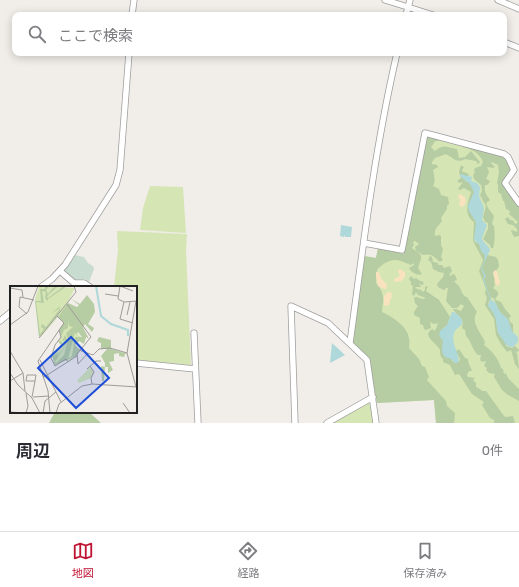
<!DOCTYPE html>
<html lang="ja">
<head>
<meta charset="utf-8">
<style>
	body { margin:0; font-family:Rubik,"Noto Sans JP",sans-serif; background:#f7f7f7; color:#2b2b33 }
	.list { margin:0; padding:0; list-style:none }
	h2 { display:flex; justify-content:space-between; align-items:center; height:52px; margin:0; padding:0 16px; font-size:17px }
	h2 small { font-size:13px; font-weight:400; color:#7c7c81 }
	.icon { flex:none; width:22px; height:22px; fill:none; stroke:currentColor; stroke-width:2; stroke-linecap:round; stroke-linejoin:round }
	.map { position:relative; flex:none; width:519px; height:423px; overflow:hidden }
	.search { position:absolute; background:#fff; box-shadow:0 2px 10px #0003; left:12px; right:12px; top:12px; height:44px; display:flex; align-items:center; gap:10px; box-sizing:border-box; padding:0 14px; border-radius:8px; color:#7c7c81; font-size:15px }
	.sheet { height:108px; background:#fff }
	nav { display:flex; justify-content:space-around; align-items:center; box-sizing:border-box; height:56px; border-top:1px solid #e1e1e2; background:#fff; font-size:11px; color:#7c7c81 }
	nav a { display:grid; justify-items:center; gap:2px }
	nav .on { color:#c01332 }
	.map>svg:first-child { display:block }
	.grass { fill:#d5e5b4 }
	.forest { fill:#b6cca2 }
	.wetland { fill:#c8ddcf }
	.sand { fill:#f9e3bf }
	.water { fill:#aed8da }
	.lines { fill:none; stroke-linecap:round; stroke-linejoin:round }
	.minor-casing { stroke:#9e9e9e; stroke-width:7 }
	.minor { stroke:#fff; stroke-width:5.5 }
	.inset-river { fill:none; stroke:#aed8da; stroke-width:2 }
	.inset-road { fill:none; stroke:#9e9b99; stroke-width:1 }
	.view { fill:#1d4ed8; fill-opacity:0.15; stroke:#1d4ed8; stroke-width:2 }
	.inset-edge { fill:none; stroke:#212121; stroke-width:2 }
</style>
</head>
<body>
<div class="map">
<svg width="519" height="423" viewBox="0 0 519 423">
	<rect width="100%" height="100%" fill="#f1ede9"/>
	<!-- grass -->
	<path class="grass" d="M428,136L503,156L511,172L502,183L519,206V423H436L434,400L377,403L369,359L367,356L352,342L364,256L376,258L378,248L404,254L426,137Z
		M150,186L183,187L186,233L140,230L143,208Z
		M117,231L187,234L186,250L191,365L136,360V287H114L118,250Z
		M368,403L372,405L374,423H333Z"/>
	<!-- forest -->
	<path class="forest" d="M428,136L440,140L434,142V143L431,147L435,151C444,143 447,148 457,149L459,158L465,157L471,151L480,162L478,164L476,161L465,159C457,164 452,157 446,154L435,158L432,162V164L437,165L438,167L433,170C434,176 436,181 433,186L439,189L441,195L448,197L449,204L447,206V209L441,218L442,221C438,227 434,228 435,236L439,235L441,236V245L443,249L441,257L443,260L440,262C434,257 432,253 423,255L416,251L415,247L419,244L415,241L413,242L414,245L412,248L421,255V259L418,268L422,274C417,276 411,272 409,268L414,265V263L411,265C407,264 404,262 401,261C392,258 383,263 377,270L376,283C386,295 383,299 382,312C392,317 408,326 409,339C410,341 409,345 409,348L419,359L422,366L425,367L429,377L427,380L446,401L447,406L455,413L454,423H436L434,400L377,403L369,359L367,356L352,342L364,256L376,258L378,248L404,254L426,137Z
		M463,146L503,156L512,169L502,183L519,206V236L514,237L511,231L512,230L517,232V229L513,225L508,224L505,219L508,217L510,220L514,221V223L516,224L518,222L509,214L510,211L506,209L504,201H503L501,194L498,192V185L497,183L499,172L498,165L492,162L491,163L495,167L493,168L487,167L489,172L486,179L490,181L489,183L487,185H485C484,192 486,194 490,200L489,201L486,203L488,208L494,216L492,224L494,226C495,234 495,242 493,248H491L490,245L483,239L488,229V223L485,222L483,217L486,206L480,195L482,191L481,185C477,181 470,178 475,172L474,170L475,168L481,166L483,162C479,152 471,149 462,147Z
		M461,165L464,167L462,170L463,172L467,173L469,175L465,181L471,183L476,195H473L472,197L475,220L477,225L474,240L475,242L480,244L487,255L496,257L498,260L499,266L495,273L496,280L494,281L495,285L493,288L498,292V295L495,299L496,300L501,302L505,309L511,316L509,318L510,322L513,324V332H511L508,320L499,311L494,299L492,297L488,303L493,313L497,314L499,323L496,324L498,327L497,330L502,333L500,337H503L505,340L504,341L506,342V346L512,348L515,346L519,350L517,352L514,351L517,353L519,369L515,364L511,350L507,352L501,344L496,335L494,319L485,305L487,298L485,293L486,289L479,271L483,260L473,241L474,222C463,215 468,202 471,192L464,188L460,190L458,189L463,182L460,183L457,181L461,178L459,172Z
		M430,256L432,257L433,262L438,263V265H442L444,268L450,266L452,271L449,275L451,276L452,274L455,275L457,280L454,281C456,284 459,285 460,288C462,292 462,294 466,297H467L477,312C470,322 481,333 485,342L484,345C491,350 499,359 501,368L503,369L504,374L506,373L508,378L519,389V401L508,395L502,390L494,377L495,374L489,373L486,370L487,368L484,366L486,361L482,362L480,360L481,355H478C472,350 472,342 466,336L465,330L462,328C465,316 458,318 453,309H456L461,311L464,306L461,304L457,308H452L446,301L448,288H446L444,290L438,287L437,284L443,277L444,273L439,272L433,269L431,262L428,260Z
		M411,276L414,279L416,278L420,281H422L424,284L422,285L419,283L421,287H415L417,289L421,290L423,292L425,290V287L428,286L426,291L439,300L450,317L447,326L443,328L440,333L452,357V361L459,362L460,359L456,351L459,349L465,358L468,359C468,363 470,366 472,371H469L467,375L468,377L475,378L473,380L476,383V387L480,389L482,391H486L504,416L506,417L513,416L515,422L514,423H494V420L490,418L482,405L484,402L472,394L459,374L455,375L450,365L443,362V359L441,357C440,355 440,352 440,350C437,343 421,336 432,329L435,331L438,323L434,324L430,322L431,328L426,330L424,329L423,325L420,324V318L414,315V312L418,306L415,303L414,298L416,297L423,299L426,298L418,295L416,292L414,296L412,294L413,286L411,285V282L409,279Z
		M55,412H89L101,423H49Z"/>
	<!-- wetland -->
	<path class="wetland" d="M75,255L84,257L88,263L93,266L94,269L89,282L85,279L74,280L64,270Z"/>
	<!-- sand -->
	<path class="sand" d="M460,194L465,197L466,202L464,206L462,207L459,205L460,200L458,196Z
		M400,269L405,272V277L401,281L394,282V279L400,276L398,271Z
		M495,270L497,271L500,283L498,286L496,285L493,273Z
		M376,272H379L381,278L387,285L386,289H384L378,286L376,277Z
		M388,292H391L392,296L390,300L389,305L386,306L384,305V296Z"/>
	<!-- water -->
	<path class="water" d="M461,174L472,177L471,181L477,183L480,187L479,196L484,208L482,220L487,225L482,238C483,243 488,244 490,250L482,268L486,276L484,279L491,300L495,302L500,312L508,319L512,331L518,337V342L513,347C505,348 503,338 498,333C495,319 498,318 488,306L490,299L483,279L484,275L481,268L484,262L485,255L481,251L479,244L474,240L476,222L469,211L468,206L474,192L470,184L460,176Z
		M341,225L352,227L351,237H345L344,235V237L340,236Z
		M452,312H454C456,314 462,317 462,321C464,326 455,328 454,333C451,343 458,351 459,361L457,363H455L451,359L445,357L443,354L442,351L443,341L439,335L440,331L447,325Z
		M332,343L345,355L330,363Z"/>
	<g class="lines">
		<defs>
			<path id="minor" d="M385,0L433,15
				M498,0L519,9
				M132,15L134,0
				M406,15L410,0
				M504,42L519,48
				M364,243L402,250L425,133L504,154L508,157L514,170L505,183L519,203
				M60,271L74,283H84L90,287
				M41,287L52,279L65,265L116,185L120,170L129,53
				M0,321L11,312
				M194,333L198,423
				M350,343C363,246 375,148 397,53
				M136,363L195,369
				M295,423L291,306L328,323L367,360L376,423
				M327,423L373,397"/>
		</defs>
		<!-- minor casing -->
		<use href="#minor" class="minor-casing"/>
		<!-- minor -->
		<use href="#minor" class="minor"/>
	</g>
	<!-- overview -->
	<g transform="translate(10 286)">
		<rect width="127" height="127" fill="#f1ede9"/>
		<path d="M29,0L65,2L57,18L73,41L67,47L72,52L65,59L70,64L59,75L56,73L45,79L42,70L51,59L48,55L52,51L49,44L54,37L48,31L30,52L25,13ZM80,81L84,86L81,92L69,97L67,95Z" fill="#d5e5b4"/>
		<path d="M35,0H39L36,4L38,8L43,2L48,0L37,10L38,12L53,1L57,0L38,13V15L35,12L36,6L32,5L34,17L26,16L30,48L34,43L31,41L32,38L36,41L49,24L50,22L41,28L49,21L48,19L50,22V25L29,51L25,15H31L30,3H35ZM77,9L84,18L85,26L78,38L84,42L82,46L75,38L73,41L79,53L76,51L74,58L69,55L65,59L70,64L67,70L45,79L42,70L51,59L48,55L52,51L49,44L54,37L48,31L58,17L67,21L69,19L61,13L70,18ZM58,35L59,40L63,41L56,47L58,54L54,69L46,77L45,75L47,73L56,59L57,54L55,49L52,55L56,54L55,60L47,71L49,66L42,71L52,59V56L49,55L54,44L58,42ZM65,46L66,49L68,46L72,51H65L62,70L58,73ZM89,51L101,54V63L118,68H115L114,71L109,70V67L104,68V75L99,76L103,84L98,87V81H95L94,95H92L91,80L95,81V77L91,70L97,63H91V57L87,55Z" fill="#b6cca2" fill-rule="evenodd"/>
		<path class="inset-river" d="M86,0L91,30L101,38L118,44V50"/>
		<path class="inset-road" d="M110,0L108,13L114,16L127,15M110,0L123,5M0,2L12,4L13,11M95,8L108,10M126,15L117,67L126,101M114,16L110,33L123,37M57,18L81,51L67,68L68,78M17,28L9,21L10,11L24,14M117,29L120,16M0,39L18,26L28,0M49,44L51,51L45,59L41,72L45,80L56,73L58,76M29,52L66,6L64,0M69,64L83,69L89,63L100,62L117,67M0,65L13,87L15,105M30,74L51,116M68,78L78,67M80,80L84,86L81,92L82,98M77,83L86,75H91M0,87L8,99L22,112L30,127M32,89L34,91L67,70M0,95L13,87M22,111L25,95L26,89H17L16,95H25M23,111L39,110M113,117L120,127M0,126L17,127M16,127L18,120L16,107M33,127L35,115L46,106M40,127L38,105L28,75L54,37L47,30M46,127L49,118L72,100L82,98L127,101"/>
		<path class="view" d="M61,51L99,92L66,122L28,82Z"/>
		<rect width="127" height="127" class="inset-edge"/>
	</g>
</svg>
<div class="search"><svg class="icon" aria-label="search" viewBox="0 0 24 24"><circle cx="10" cy="10" r="6"/><path d="M15 15l6 6"/></svg>ここで検索</div>
</div>
<section class="sheet">
<h2>周辺<small>0件</small></h2>
<ul class="list">
</ul>
</section>
<nav>
<a class="on"><svg class="icon" aria-label="map" viewBox="0 0 24 24"><path d="M3 6l6-2 6 2 6-2v14l-6 2-6-2-6 2zM9 4v14M15 6v14"/></svg>地図</a>
<a><svg class="icon" aria-label="directions" viewBox="0 0 24 24"><path d="M12 3l9 9-9 9-9-9zM9 14v-3h6M13 9l2 2-2 2"/></svg>経路</a>
<a><svg class="icon" aria-label="saved" viewBox="0 0 24 24"><path d="M7 4h10v16l-5-4-5 4z"/></svg>保存済み</a>
</nav>
</body>
</html>
